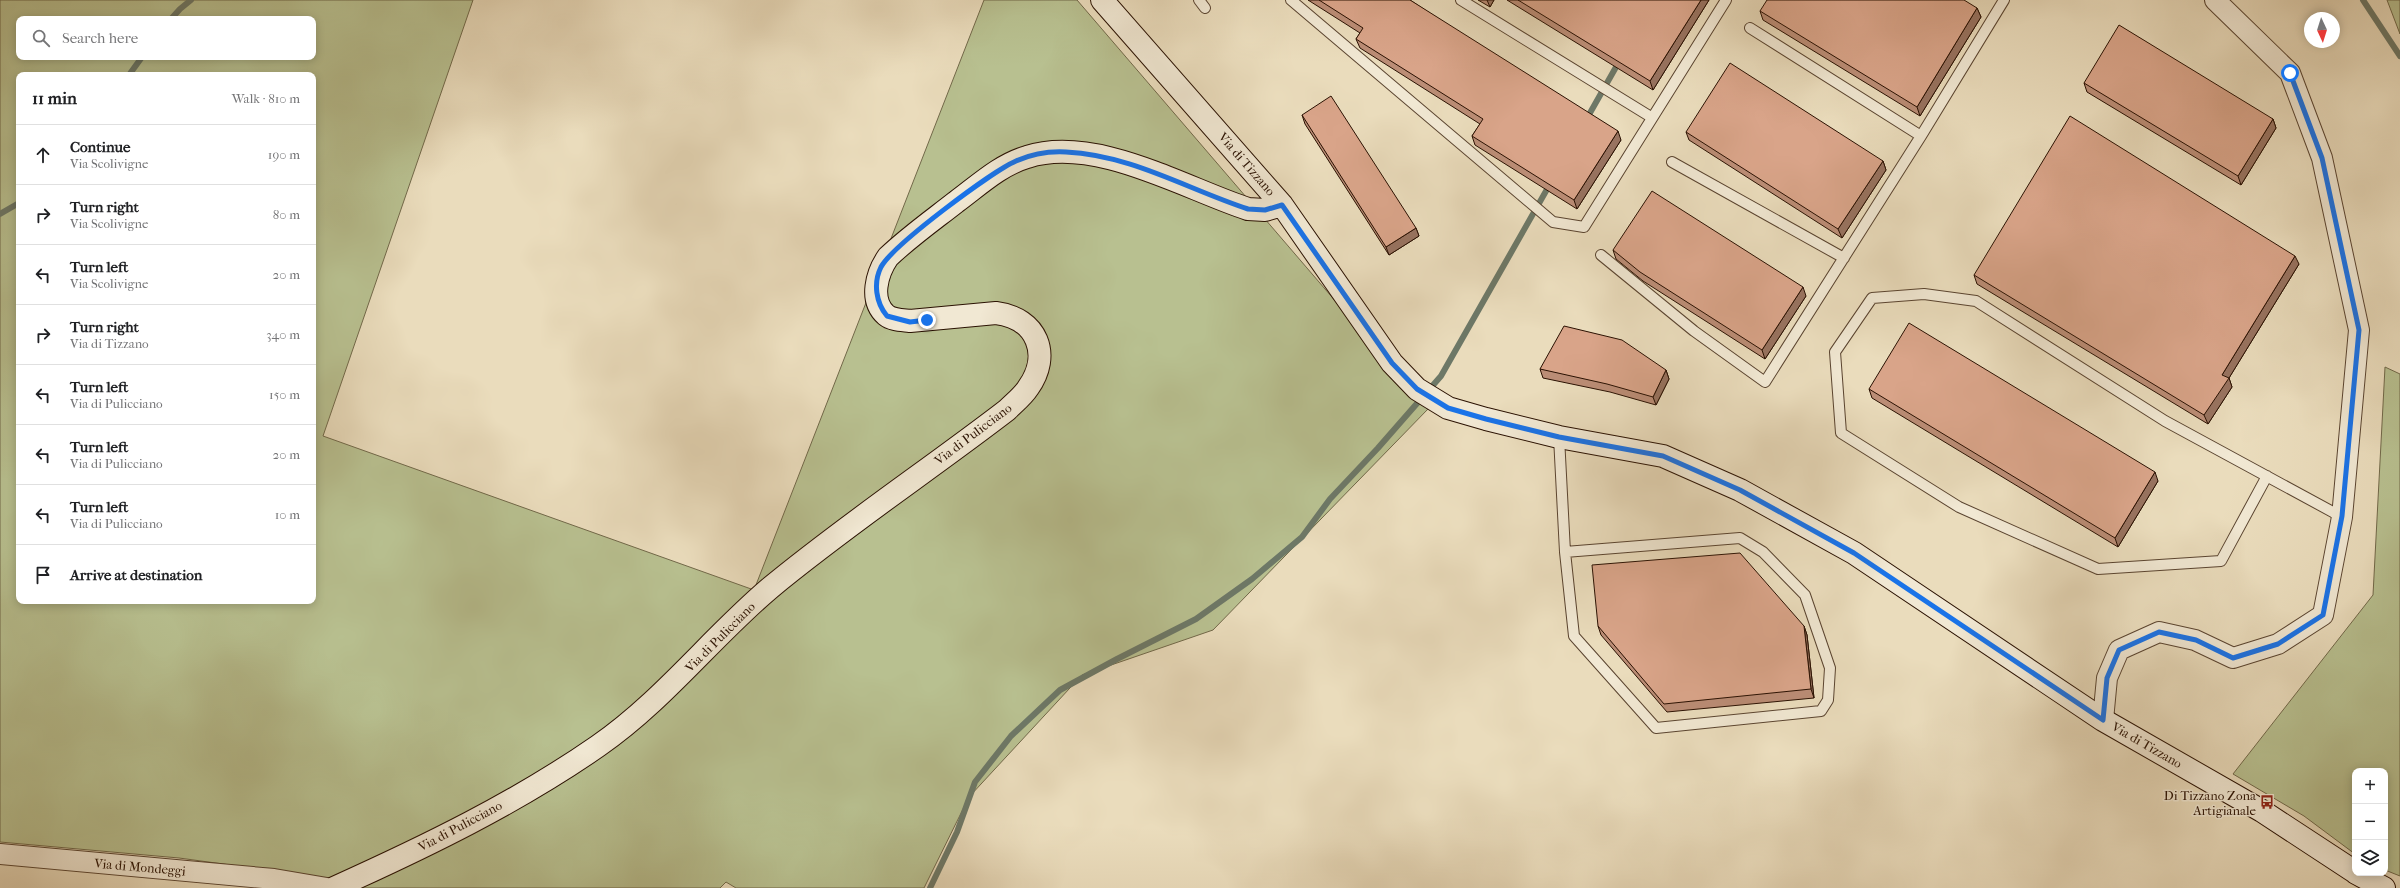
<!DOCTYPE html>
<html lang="en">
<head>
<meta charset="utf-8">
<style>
	body { margin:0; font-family:"IM FELL French Canon",serif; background:#f2f2f2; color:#202124 }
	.controls { position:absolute; right:12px; bottom:12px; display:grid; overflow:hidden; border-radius:8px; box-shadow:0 2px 10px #0003 }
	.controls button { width:36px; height:36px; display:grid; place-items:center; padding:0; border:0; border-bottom:1px solid #e0e0e0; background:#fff; color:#202124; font:20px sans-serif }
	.compass { position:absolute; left:2304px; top:12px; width:36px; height:36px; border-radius:50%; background:#fff; box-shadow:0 2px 10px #0003; rotate:176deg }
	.stop { position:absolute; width:12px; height:12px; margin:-9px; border:3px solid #1a73e8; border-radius:50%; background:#fff }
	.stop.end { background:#1a73e8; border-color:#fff; box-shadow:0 1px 4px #0008 }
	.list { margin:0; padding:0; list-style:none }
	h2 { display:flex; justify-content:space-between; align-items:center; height:52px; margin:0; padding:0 16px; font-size:17px }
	h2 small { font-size:13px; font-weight:400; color:#757577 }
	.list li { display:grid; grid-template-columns:26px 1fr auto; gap:12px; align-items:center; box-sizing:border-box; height:60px; padding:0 16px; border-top:1px solid #e0e0e0 }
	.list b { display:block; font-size:15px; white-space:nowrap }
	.list p { margin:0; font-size:13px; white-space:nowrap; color:#757577 }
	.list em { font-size:13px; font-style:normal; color:#757577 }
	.icon { flex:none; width:22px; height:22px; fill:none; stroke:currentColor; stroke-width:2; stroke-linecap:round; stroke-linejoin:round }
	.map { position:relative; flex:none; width:2400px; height:888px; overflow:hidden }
	.search { position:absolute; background:#fff; box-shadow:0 2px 10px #0003; left:16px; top:16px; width:300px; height:44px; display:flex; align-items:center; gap:10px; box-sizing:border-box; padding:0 14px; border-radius:8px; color:#757577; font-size:15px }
	.panel { position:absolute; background:#fff; box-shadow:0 2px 10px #0003; left:16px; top:72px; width:300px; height:532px; border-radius:8px }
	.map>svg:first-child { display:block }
	.green { fill:#b8c090; stroke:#716849; fill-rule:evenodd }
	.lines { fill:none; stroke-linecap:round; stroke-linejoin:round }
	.stream { stroke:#6d7867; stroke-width:6 }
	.lane-casing { stroke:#5a4430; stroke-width:12 }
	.street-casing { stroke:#5a4430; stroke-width:22 }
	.secondary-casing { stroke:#2a1102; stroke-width:24 }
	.lane { stroke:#f1e8d3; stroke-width:10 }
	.street { stroke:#f1e8d3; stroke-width:20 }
	.secondary { stroke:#f1e8d3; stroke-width:22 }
	.wall { fill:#bb8d76; stroke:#2a1102 }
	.shaded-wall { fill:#987360; stroke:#2a1102 }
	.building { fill:#d9a489; stroke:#2a1102 }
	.route { stroke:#1a73e8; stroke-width:5 }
	.labels { text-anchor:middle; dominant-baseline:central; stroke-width:3; stroke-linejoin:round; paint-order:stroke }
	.street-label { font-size:13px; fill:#2a1102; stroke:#f1e8d3 }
	.poi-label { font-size:13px; fill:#2a1102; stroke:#f1e8d3; text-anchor:end }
</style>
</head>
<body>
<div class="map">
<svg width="2400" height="888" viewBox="0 0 2400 888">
	<rect width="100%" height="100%" fill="#eadcbc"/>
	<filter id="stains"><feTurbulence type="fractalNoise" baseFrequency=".005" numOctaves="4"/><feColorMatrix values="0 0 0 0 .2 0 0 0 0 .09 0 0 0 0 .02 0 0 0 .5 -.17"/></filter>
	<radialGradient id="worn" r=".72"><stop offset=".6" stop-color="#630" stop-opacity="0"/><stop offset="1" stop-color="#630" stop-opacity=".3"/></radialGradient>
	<!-- green -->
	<path class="green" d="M0,0H473L323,436L754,590L984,0H1077L1428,409L1213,630L1082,675L969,797L924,888H736L726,882L720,888H308L326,878L179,858L0,842ZM19,19H313V57H19ZM19,75H313V601H19Z
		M2387,0H2400V34Z
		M2385,367L2400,374V876L2385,870V771H2355V854L2304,816L2233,774L2373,595Z"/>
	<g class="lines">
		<!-- stream -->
		<path class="stream" d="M2363,0L2400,56
			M171,19L180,9L191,0
			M129,75L142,57
			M1586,120L1620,60
			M0,214L19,203
			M930,888L957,832L975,782L1011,736L1060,690L1117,659L1196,619L1252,579L1302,537L1330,499L1378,448L1441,376L1550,184"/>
		<defs>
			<path id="lane" d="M1199,0L1205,8
				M1291,0L1553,222L1584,227L1726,0
				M1461,0L1651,117
				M1750,28L1921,136
				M1672,162L1844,258
				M1601,255L1694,331L1765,382L1921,136L2004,0
				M1559,437L1565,552L1574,636L1656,728L1821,711L1828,700L1830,668L1805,595L1763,552L1740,538L1565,552
				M2267,476L2221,561L2098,569L1959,507L1841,433L1835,352L1872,298L1924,294L1976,301L2165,421L2342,517"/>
			<path id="street" d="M2103,720L2107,678L2119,650L2159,632L2195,640L2233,658L2278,644L2323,615L2342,517L2359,330L2322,158L2290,73L2215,0
				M0,854L274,879L327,888"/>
			<path id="secondary" d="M1102,0L1282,205L1392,363L1417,389L1448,408L1486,419L1559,437L1663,456L1740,490L1854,553L2103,720L2262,811L2355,872
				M2356,873L2384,888
				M334,888C425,847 516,803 598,746C663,701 711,638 770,588C846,525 929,470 1007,410C1014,403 1023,396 1028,388C1052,355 1037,318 996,313L910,321C902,320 892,320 886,315C869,300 877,273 888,257C909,237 933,220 956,202C979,185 1000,165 1027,157C1095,135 1184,188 1248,209L1265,210L1282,205"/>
		</defs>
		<!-- lane casing -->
		<use href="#lane" class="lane-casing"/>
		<!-- street casing -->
		<use href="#street" class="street-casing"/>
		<!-- secondary casing -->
		<use href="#secondary" class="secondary-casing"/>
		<!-- lane -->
		<use href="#lane" class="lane"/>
		<!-- street -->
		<use href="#street" class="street"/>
		<!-- secondary -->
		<use href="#secondary" class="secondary"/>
	</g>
	<!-- wall -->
	<path class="wall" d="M1308,0H1410L1621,140L1577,209L1475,145L1472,136L1480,124L1360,48L1356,39L1360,33Z
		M1478,0H1494L1490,7Z
		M1507,0H1709L1653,90Z
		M1977,8L1981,17L1920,116L1763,20L1760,11Z
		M2084,83L2273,119L2276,128L2241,185L2087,92Z
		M1302,115L1416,228L1419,236L1389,255L1305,124Z
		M1686,132L1883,161L1886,170L1842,238L1689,140Z
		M1613,250L1806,296L1765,359L1643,281L1616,259Z
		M2299,264L2229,378L2232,387L2208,424L1977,284L1974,275Z
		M1540,369L1666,370L1669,379L1656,405L1610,392L1543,378Z
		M1869,389L2158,481L2118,547L1872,398Z
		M1598,626H1804L1807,635L1814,698L1667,712L1601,635Z"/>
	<!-- shaded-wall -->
	<path class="shaded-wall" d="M1487,0H1494L1490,7Z
		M1701,0H1709L1653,90L1650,81Z
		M1977,8L1981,17L1920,116L1917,107Z
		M2273,119L2276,128L2241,185L2238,176Z
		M1618,131L1621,140L1577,209L1574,200Z
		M1883,161L1886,170L1842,238L1838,229Z
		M1416,228L1419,236L1389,255L1386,247Z
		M2295,256L2299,264L2229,378L2232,387L2208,424L2204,415L2222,375Z
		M1803,287L1806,296L1765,359L1762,350Z
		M1666,370L1669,379L1656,405L1653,397Z
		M2155,472L2158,481L2118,547L2115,538Z
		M1804,626L1807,635L1814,698L1811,689Z"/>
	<!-- building -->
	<path class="building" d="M1319,0H1410L1618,131L1574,200L1472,136L1483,119L1356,39L1363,28Z
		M1518,0H1701L1650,81Z
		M1767,0H1964L1977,8L1917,107L1760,11Z
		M2119,25L2273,119L2238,176L2084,83Z
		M1730,63L1883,161L1838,229L1686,132Z
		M1331,96L1416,228L1386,247L1302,115Z
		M2070,116L2295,256L2222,375L2229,378L2204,415L1974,275Z
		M1652,191L1803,287L1762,350L1640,272L1613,250Z
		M1909,323L2155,472L2115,538L1869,389Z
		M1564,326L1622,340L1666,370L1653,397L1607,384L1540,369Z
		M1740,553L1804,626L1811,689L1664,704L1598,626L1592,565Z"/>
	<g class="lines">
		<!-- route -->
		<path class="route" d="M927,320L910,322L887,316C876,303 873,283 881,267C893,245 991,172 1016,161C1032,154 1049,151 1066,152C1131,155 1187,189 1248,209L1265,210L1282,205L1392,363L1417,389L1448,408L1486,419L1559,437L1663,456L1740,490L1854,553L2103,720L2107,678L2119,650L2159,632L2196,640L2233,658L2278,644L2323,615L2342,516L2359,330L2322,158L2290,73"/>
	</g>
	<!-- icons -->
	<defs>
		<symbol id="bus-bare" viewBox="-9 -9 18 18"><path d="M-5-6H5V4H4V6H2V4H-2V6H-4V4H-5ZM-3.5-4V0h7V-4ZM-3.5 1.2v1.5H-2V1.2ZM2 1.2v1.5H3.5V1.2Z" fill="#8f2418" stroke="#f1e8d3" stroke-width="2.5" paint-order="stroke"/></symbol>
	</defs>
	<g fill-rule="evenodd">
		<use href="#bus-bare" x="2257" y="792" width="20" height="20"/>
	</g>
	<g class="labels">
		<!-- street labels -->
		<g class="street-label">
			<text transform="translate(1247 164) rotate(49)">Via di Tizzano</text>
			<text transform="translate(973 434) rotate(-37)">Via di Pulicciano</text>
			<text transform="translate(720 637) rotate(-45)">Via di Pulicciano</text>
			<text transform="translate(2147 745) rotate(30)">Via di Tizzano</text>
			<text transform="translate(460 826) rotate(-28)">Via di Pulicciano</text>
			<text transform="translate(140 867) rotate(5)">Via di Mondeggi</text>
		</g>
		<!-- poi labels -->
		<g class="poi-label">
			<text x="2256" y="795">Di Tizzano Zona<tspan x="2256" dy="15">Artigianale</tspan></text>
		</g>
	</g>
	<rect width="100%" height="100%" filter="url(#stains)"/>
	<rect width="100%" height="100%" fill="url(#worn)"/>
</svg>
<div class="controls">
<button>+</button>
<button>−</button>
<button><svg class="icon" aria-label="layers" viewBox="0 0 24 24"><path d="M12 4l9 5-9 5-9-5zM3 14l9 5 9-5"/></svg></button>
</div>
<svg class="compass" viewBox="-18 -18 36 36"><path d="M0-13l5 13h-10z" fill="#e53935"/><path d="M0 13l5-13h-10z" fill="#757577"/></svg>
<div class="stop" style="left:2290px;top:73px"></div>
<div class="stop end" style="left:927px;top:320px"></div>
<div class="search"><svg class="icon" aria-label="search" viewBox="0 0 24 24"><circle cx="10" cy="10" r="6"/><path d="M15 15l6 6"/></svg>Search here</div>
<section class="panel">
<h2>11 min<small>Walk · 810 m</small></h2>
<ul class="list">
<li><svg class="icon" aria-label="ahead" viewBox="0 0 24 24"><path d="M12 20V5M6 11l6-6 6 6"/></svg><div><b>Continue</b><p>Via Scolivigne</p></div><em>190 m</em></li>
<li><svg class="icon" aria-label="right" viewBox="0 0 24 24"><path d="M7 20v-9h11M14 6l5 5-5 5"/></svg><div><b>Turn right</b><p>Via Scolivigne</p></div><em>80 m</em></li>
<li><svg class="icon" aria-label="left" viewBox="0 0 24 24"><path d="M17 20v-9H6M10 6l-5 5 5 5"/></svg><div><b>Turn left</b><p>Via Scolivigne</p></div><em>20 m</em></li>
<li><svg class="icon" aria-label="right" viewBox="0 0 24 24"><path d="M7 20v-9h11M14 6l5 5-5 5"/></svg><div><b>Turn right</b><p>Via di Tizzano</p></div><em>340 m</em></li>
<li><svg class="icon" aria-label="left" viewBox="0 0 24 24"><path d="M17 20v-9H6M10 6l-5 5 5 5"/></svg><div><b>Turn left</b><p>Via di Pulicciano</p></div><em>150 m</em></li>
<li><svg class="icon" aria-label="left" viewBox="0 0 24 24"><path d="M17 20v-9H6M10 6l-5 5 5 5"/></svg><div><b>Turn left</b><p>Via di Pulicciano</p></div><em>20 m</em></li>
<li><svg class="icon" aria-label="left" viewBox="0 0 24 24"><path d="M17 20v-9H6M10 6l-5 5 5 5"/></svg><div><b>Turn left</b><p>Via di Pulicciano</p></div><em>10 m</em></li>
<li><svg class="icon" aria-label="arrive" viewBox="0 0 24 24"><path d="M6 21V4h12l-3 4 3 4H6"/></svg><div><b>Arrive at destination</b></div></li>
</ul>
</section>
</div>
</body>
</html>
